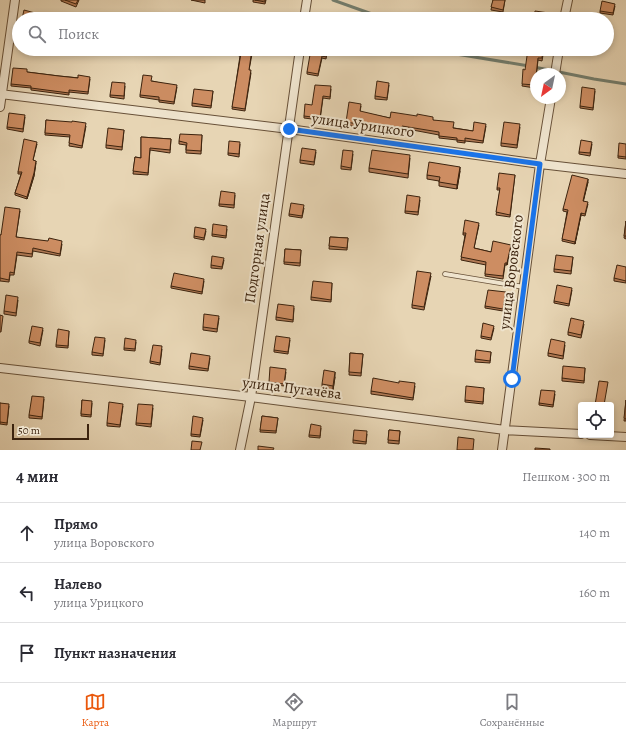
<!DOCTYPE html>
<html lang="ru">
<head>
<meta charset="utf-8">
<style>
	body { margin:0; font-family:Alegreya,serif; background:#f7f7f7; color:#2b2b33 }
	.controls { position:absolute; right:12px; bottom:12px; display:grid; overflow:hidden; border-radius:4px; box-shadow:0 2px 6px #0003 }
	.controls button { width:36px; height:36px; display:grid; place-items:center; padding:0; border:0; border-bottom:1px solid #e1e1e2; background:#fff; color:#2b2b33; font:20px sans-serif }
	.compass { position:absolute; left:530px; top:68px; width:36px; height:36px; border-radius:50%; background:#fff; box-shadow:0 2px 6px #0003; rotate:213deg }
	.scale { position:absolute; left:12px; bottom:10px; width:77px; box-sizing:border-box; padding-left:4px; border:2px solid #3c230e; border-top:0; font-size:11px; line-height:14px; white-space:nowrap; color:#3c230e; -webkit-text-stroke:3px #efe4ce; paint-order:stroke }
	.stop { position:absolute; width:12px; height:12px; margin:-9px; border:3px solid #1a73e8; border-radius:50%; background:#fff }
	.stop.end { background:#1a73e8; border-color:#fff; box-shadow:0 1px 4px #0008 }
	.list { margin:0; padding:0; list-style:none }
	h2 { display:flex; justify-content:space-between; align-items:center; height:52px; margin:0; padding:0 16px; font-size:17px }
	h2 small { font-size:13px; font-weight:400; color:#7c7c81 }
	.list li { display:grid; grid-template-columns:26px 1fr auto; gap:12px; align-items:center; box-sizing:border-box; height:60px; padding:0 16px; border-top:1px solid #e1e1e2 }
	.list b { display:block; font-size:15px; white-space:nowrap }
	.list p { margin:0; font-size:13px; white-space:nowrap; color:#7c7c81 }
	.list em { font-size:13px; font-style:normal; color:#7c7c81 }
	.icon { flex:none; width:22px; height:22px; fill:none; stroke:currentColor; stroke-width:2; stroke-linecap:round; stroke-linejoin:round }
	.map { position:relative; flex:none; width:626px; height:450px; overflow:hidden }
	.search { position:absolute; background:#fff; box-shadow:0 2px 6px #0003; left:12px; right:12px; top:12px; height:44px; display:flex; align-items:center; gap:10px; box-sizing:border-box; padding:0 14px; border-radius:22px; color:#7c7c81; font-size:15px }
	.sheet { height:232px; background:#fff }
	nav { display:flex; justify-content:space-around; align-items:center; box-sizing:border-box; height:56px; border-top:1px solid #e1e1e2; background:#fff; font-size:11px; color:#7c7c81 }
	nav a { display:grid; justify-items:center; gap:2px }
	nav .on { color:#ea580c }
	.map>svg:first-child { display:block }
	.lines { fill:none; stroke-linecap:round; stroke-linejoin:round }
	.stream { stroke:#737d6d; stroke-width:3 }
	.service-casing { stroke:#675038; stroke-width:5.5 }
	.minor-casing { stroke:#675038; stroke-width:10 }
	.service { stroke:#efe4ce; stroke-width:4 }
	.minor { stroke:#efe4ce; stroke-width:8 }
	.wall { fill:#b07954; stroke:#3c230e }
	.shaded-wall { fill:#906345; stroke:#3c230e }
	.building { fill:#cd8d62; stroke:#3c230e }
	.route { stroke:#1a73e8; stroke-width:5 }
	.labels { text-anchor:middle; dominant-baseline:central; stroke-width:4; stroke-linejoin:round; paint-order:stroke }
	.street-label { font-size:15px; fill:#3c230e; stroke:#efe4ce }
</style>
</head>
<body>
<div class="map">
<svg width="626" height="450" viewBox="0 0 626 450">
	<rect width="100%" height="100%" fill="#e7d5b4"/>
	<filter id="stains"><feTurbulence type="fractalNoise" baseFrequency=".005" numOctaves="4"/><feColorMatrix values="0 0 0 0 .2 0 0 0 0 .09 0 0 0 0 .02 0 0 0 .5 -.17"/></filter>
	<radialGradient id="worn" r=".72"><stop offset=".6" stop-color="#630" stop-opacity="0"/><stop offset="1" stop-color="#630" stop-opacity=".3"/></radialGradient>
	<g class="lines">
		<!-- stream -->
		<path class="stream" d="M333,0L386,19
			M426,49L529,66
			M534,67L594,79L626,84"/>
		<defs>
			<path id="service" d="M445,274L524,287"/>
			<path id="minor" d="M304,19L307,0
				M564,19L568,0
				M555,74L559,49
				M0,94L289,129L540,164L626,174
				M0,107L15,0
				M0,368L251,397L505,430L581,434
				M590,435L626,437
				M240,450L251,397L300,49
				M502,450L540,164L551,98"/>
		</defs>
		<!-- service casing -->
		<use href="#service" class="service-casing"/>
		<!-- minor casing -->
		<use href="#minor" class="minor-casing"/>
		<!-- service -->
		<use href="#service" class="service"/>
		<!-- minor -->
		<use href="#minor" class="minor"/>
	</g>
	<!-- wall -->
	<path class="wall" d="M61,0H79L76,7L61,1Z
		M191,0H205V3Z
		M253,0H266L265,4L253,2Z
		M493,0H505L503,12L491,10Z
		M615,6L613,15L600,13V11Z
		M20,49H33V51Z
		M253,49L249,70L251,73L245,111L232,109L240,56L236,55V53Z
		M328,49L326,59L322,58L318,76L307,74V72Z
		M544,49L542,61L538,60L535,88L522,86L525,70Z
		M27,72L59,76L90,79L88,94L69,92V95L31,90V88L11,86V84Z
		M152,81L177,87L174,104L159,102V100L140,97V95Z
		M389,85L387,100L375,99V96Z
		M125,86L124,99L110,97V95Z
		M331,89L330,99L323,98L320,120L304,118V116L312,105Z
		M213,91L211,108L192,106V103Z
		M595,91L593,110L580,108V106Z
		M361,106L360,112L390,118L433,120L454,128L473,131L486,126L483,143L465,141V143L457,142V140L439,138V135L402,128V130L377,126V129L359,124L358,127L346,125V122Z
		M25,117L23,132L7,129V127Z
		M46,120L86,126L82,148L69,146L70,137L45,135Z
		M520,127L517,148L501,146V143Z
		M124,130L122,150L106,148V145Z
		M202,135L201,154L186,153V145L179,144V141Z
		M141,137L171,139L170,153L150,150L148,175L133,174L135,157L141,158Z
		M37,144L33,160L36,163L34,176L27,199L15,195V193L21,174H18V172Z
		M240,144L239,157L228,155V153Z
		M592,144L590,156L579,154V152Z
		M626,144V159L618,158V156Z
		M316,152L314,165L300,163V160Z
		M353,154L351,170L341,169V166Z
		M410,158L408,178L369,172V168Z
		M460,171L457,189L439,186V181L427,179V175Z
		M515,175L510,217L496,215L500,190H497V188Z
		M588,182L583,201L588,204L585,216L581,215L575,244L562,241L567,212L563,211V209Z
		M235,195L234,208L219,206V204Z
		M420,200L418,215L405,213V211Z
		M304,208L302,218L289,216V214Z
		M20,211L16,237L62,244L60,256L33,251L32,257L17,255L14,275H10L9,282L0,281V235H1Z
		M626,221V239L624,238Z
		M479,225L474,248L491,252L511,247L507,265H505L503,279L485,276L486,265L461,260L465,235H463V233Z
		M227,229L226,238L212,236V234Z
		M206,231L204,240L194,238V236Z
		M330,237L348,238L347,250L329,249Z
		M285,249L301,250L300,266L284,264Z
		M573,257L571,274L554,272V269Z
		M224,260L222,269L211,268V265Z
		M626,267V283L614,281V278Z
		M431,276L424,310L412,308V305Z
		M204,281L202,294L171,288V286Z
		M332,283L331,302L311,300V297Z
		M572,290L569,306L554,303V301Z
		M506,295L503,311L485,308V306Z
		M18,300L16,316L4,314V311Z
		M294,308L293,322L276,320V317Z
		M219,318L217,332L203,330V327Z
		M584,324L581,338L568,335V332Z
		M494,328L491,340L481,338V336Z
		M43,330L40,346L29,343V341Z
		M69,331L68,348L56,347V345Z
		M105,340L103,356L92,355V352Z
		M290,340L288,354L274,352V350Z
		M136,342L135,351L124,350V348Z
		M565,345L563,359L548,356V353Z
		M162,349L160,365L150,363V361Z
		M491,352L490,363L475,362V359Z
		M350,353L363,354L361,376L349,375Z
		M210,358L208,371L189,369V366Z
		M585,368L584,383L562,381V378Z
		M286,372L284,386L269,384V382Z
		M335,377L333,390L322,389V384Z
		M415,386L413,400L371,394V391Z
		M484,388L483,404L465,402V400Z
		M555,394L553,407L539,405V403Z
		M44,399L42,419L29,418V415Z
		M82,400L92,403L91,417L81,416Z
		M626,400V421H624Z
		M0,403L9,406L7,425L0,424Z
		M123,406L120,427L107,426V423Z
		M153,408L151,427L136,425V423Z
		M262,416L278,418L276,433L260,432Z
		M203,420L200,437L191,436V434Z
		M321,428L320,438L309,437V435Z
		M389,430L400,431L399,444L388,443Z
		M367,434L366,444L353,443V440Z"/>
	<!-- shaded-wall -->
	<path class="shaded-wall" d="M36,161L34,176L27,199V197Z
		M460,167V171L457,189V185Z
		M588,179V182L583,203V201Z
		M581,213V215L575,244V242Z
		M511,245V247L507,265V263Z
		M335,372V377L333,390V386Z"/>
	<!-- building -->
	<path class="building" d="M65,0H78L76,4Z
		M255,0H265V2Z
		M493,0H505L503,10L491,7Z
		M602,1L615,4L613,13L600,11Z
		M24,10L35,13L34,19H22Z
		M535,11L549,13L548,19H534Z
		M250,16L263,18V19H249Z
		M318,17L329,19H318Z
		M237,49H252L249,70H251L245,109L232,107L241,53H236Z
		M311,49H328L326,57L322,56L318,74L307,72Z
		M528,49H543L542,58H538L535,85L522,84L523,69L525,70Z
		M13,68L27,69V72L59,76L78,78V75L90,77L88,92L69,90V93L31,88V86L11,84Z
		M143,75L152,76L151,81L177,85L174,102L159,100V97L140,95Z
		M377,81L389,83L387,98L375,96Z
		M112,82L125,83L124,96L110,95Z
		M315,85L331,86L330,97L323,96L320,118L304,116L305,104L312,105Z
		M582,87L595,89L593,108L580,106Z
		M194,89L213,91L211,106L192,103Z
		M349,102L361,104L360,111L390,118L391,112L417,116V114L433,117V120L454,122L453,128L473,131L474,122L486,124L483,141L465,138V141L457,140V138L439,136V132L402,126V128L377,124V126L359,122L358,124L346,122Z
		M9,113L25,115L23,129L7,127Z
		M46,120L72,122V121L86,123L82,146L69,143L70,135L45,133Z
		M504,122L520,124L517,145L501,143Z
		M108,128L124,130L122,147L106,145Z
		M180,134L202,135L201,151L186,150L187,143L179,141Z
		M141,137L171,139L170,150L150,148L148,173L133,171L135,157L141,158Z
		M24,139L37,142L33,160L36,161L34,173L27,197L15,193L22,172H18Z
		M581,140L592,142L590,153L579,152Z
		M229,141L240,142L239,154L228,153Z
		M619,143L626,144V157L618,156Z
		M302,148L316,150L314,162L300,160Z
		M343,150L353,151L351,168L341,166Z
		M372,150L410,155L408,174L369,168Z
		M429,162L460,167L457,185L439,182L440,177L427,175Z
		M499,173L515,175L510,215L496,212L500,188H497Z
		M572,175L588,179L583,201L588,202L585,214L581,213L575,242L562,239L568,210L563,209Z
		M221,191L235,193L234,205L219,204Z
		M407,195L420,197L418,212L405,211Z
		M291,203L304,205L302,216L289,214Z
		M5,207L20,209L16,237L48,241L49,238L62,241L60,254L33,248L32,254L17,252L14,273L10,272L9,280L0,278V235H1Z
		M465,220L479,223L474,248L491,252L493,241L511,245L507,263H505L503,276L485,274L486,262L461,257L466,233H463Z
		M626,221V236H624Z
		M213,224L227,226L226,236L212,234Z
		M195,227L206,229L204,238L194,236Z
		M330,237L348,238L347,248L329,246Z
		M285,249L301,250L300,263L284,262Z
		M556,255L573,257L571,271L554,269Z
		M212,256L224,258L222,267L211,265Z
		M617,265L626,267V281L614,278Z
		M417,271L431,273L424,307L412,305Z
		M174,273L204,279L202,292L171,286Z
		M313,281L332,283L331,300L311,297Z
		M557,285L572,288L569,304L554,301Z
		M488,290L506,292L503,309L485,306Z
		M6,295L18,297L16,313L4,311Z
		M278,304L294,306L293,320L276,317Z
		M204,314L219,316L217,329L203,327Z
		M0,315L3,316L1,332H0Z
		M571,318L584,321L581,335L568,332Z
		M483,323L494,326L491,338L481,336Z
		M32,326L43,328L40,343L29,341Z
		M58,329L69,331L68,346L56,345Z
		M276,336L290,338L288,352L274,350Z
		M95,337L105,338L103,354L92,352Z
		M125,338L136,340L135,349L124,348Z
		M551,339L565,342L563,356L548,353Z
		M153,345L162,346L160,363L150,361Z
		M476,350L491,352L490,361L475,359Z
		M191,353L210,356L208,369L189,366Z
		M350,353L363,354L361,373L349,372Z
		M563,366L585,368L584,381L562,378Z
		M270,367L286,369L284,384L269,382Z
		M324,370L335,372L333,386L322,384Z
		M373,378L399,383V381L415,383L413,398L371,391Z
		M599,381L608,382L604,405H595Z
		M466,386L484,388L483,402L465,400Z
		M541,390L555,391L553,405L539,403Z
		M32,396L44,397L42,417L29,415Z
		M82,400L92,401L91,415L81,414Z
		M626,400V419L624,418Z
		M109,402L123,404L120,425L107,423Z
		M0,403L9,404L7,423L0,422Z
		M138,404L153,405L151,424L136,423Z
		M193,416L203,418L200,435L191,434Z
		M262,416L278,418L276,431L260,430Z
		M311,424L321,426L320,436L309,435Z
		M354,430L367,431L366,442L353,440Z
		M389,430L400,431L399,441L388,440Z
		M458,437L474,439L473,450H457Z
		M192,441L202,442L200,450H191Z
		M258,446L274,448L273,450H258Z
		M535,448L550,449V450H535Z"/>
	<g class="lines">
		<!-- route -->
		<path class="route" d="M289,129L540,164L512,379"/>
	</g>
	<g class="labels">
		<!-- street labels -->
		<g class="street-label">
			<text transform="translate(363 125) rotate(8)">улица Урицкого</text>
			<text transform="translate(257 248) rotate(-82)">Подгорная улица</text>
			<text transform="translate(511 272) rotate(-83)">улица Воровского</text>
			<text transform="translate(292 388) rotate(7)">улица Пугачёва</text>
		</g>
	</g>
	<rect width="100%" height="100%" filter="url(#stains)"/>
	<rect width="100%" height="100%" fill="url(#worn)"/>
</svg>
<div class="controls">
<button><svg class="icon" aria-label="locate" viewBox="0 0 24 24"><circle cx="12" cy="12" r="6"/><path d="M12 2v4M12 18v4M2 12h4M18 12h4"/></svg></button>
</div>
<svg class="compass" viewBox="-18 -18 36 36"><path d="M0-13l5 13h-10z" fill="#e53935"/><path d="M0 13l5-13h-10z" fill="#7c7c81"/></svg>
<div class="scale">50 m</div>
<div class="stop" style="left:512px;top:379px"></div>
<div class="stop end" style="left:289px;top:129px"></div>
<div class="search"><svg class="icon" aria-label="search" viewBox="0 0 24 24"><circle cx="10" cy="10" r="6"/><path d="M15 15l6 6"/></svg>Поиск</div>
</div>
<section class="sheet">
<h2>4 мин<small>Пешком · 300 m</small></h2>
<ul class="list">
<li><svg class="icon" aria-label="ahead" viewBox="0 0 24 24"><path d="M12 20V5M6 11l6-6 6 6"/></svg><div><b>Прямо</b><p>улица Воровского</p></div><em>140 m</em></li>
<li><svg class="icon" aria-label="left" viewBox="0 0 24 24"><path d="M17 20v-9H6M10 6l-5 5 5 5"/></svg><div><b>Налево</b><p>улица Урицкого</p></div><em>160 m</em></li>
<li><svg class="icon" aria-label="arrive" viewBox="0 0 24 24"><path d="M6 21V4h12l-3 4 3 4H6"/></svg><div><b>Пункт назначения</b></div></li>
</ul>
</section>
<nav>
<a class="on"><svg class="icon" aria-label="map" viewBox="0 0 24 24"><path d="M3 6l6-2 6 2 6-2v14l-6 2-6-2-6 2zM9 4v14M15 6v14"/></svg>Карта</a>
<a><svg class="icon" aria-label="directions" viewBox="0 0 24 24"><path d="M12 3l9 9-9 9-9-9zM9 14v-3h6M13 9l2 2-2 2"/></svg>Маршрут</a>
<a><svg class="icon" aria-label="saved" viewBox="0 0 24 24"><path d="M7 4h10v16l-5-4-5 4z"/></svg>Сохранённые</a>
</nav>
</body>
</html>
